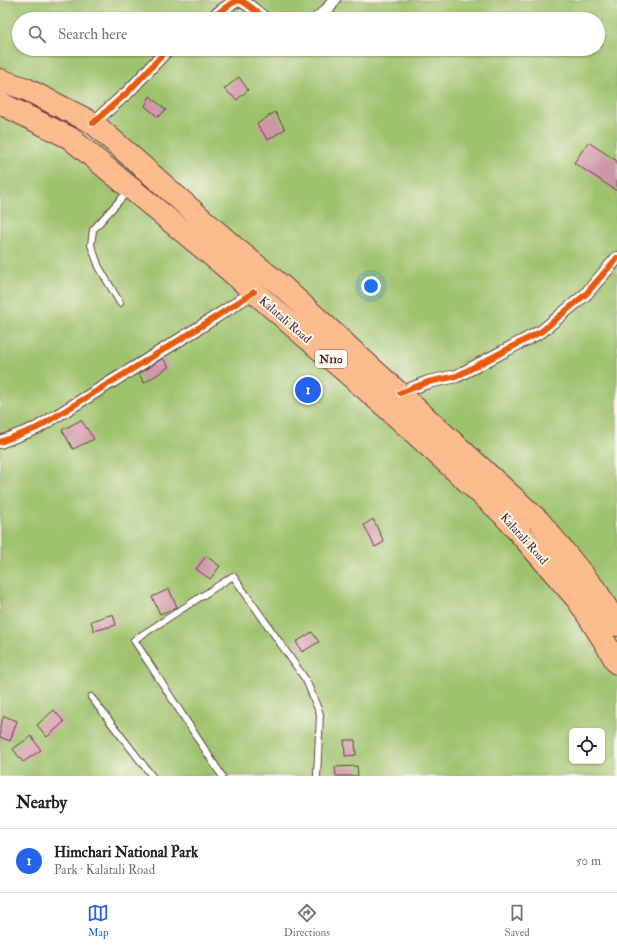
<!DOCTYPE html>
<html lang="en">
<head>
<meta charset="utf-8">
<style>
	body { margin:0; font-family:"IM FELL Double Pica",serif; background:#f2f2f2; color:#202124 }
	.controls { position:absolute; right:12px; bottom:12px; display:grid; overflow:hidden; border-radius:6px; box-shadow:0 1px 3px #0004 }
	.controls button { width:36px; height:36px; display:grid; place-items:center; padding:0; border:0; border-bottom:1px solid #e0e0e0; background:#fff; color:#202124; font:20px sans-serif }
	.you { position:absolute; left:371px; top:286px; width:14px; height:14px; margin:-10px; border:3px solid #fff; border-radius:50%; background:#1a73e8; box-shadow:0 0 0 6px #1a73e833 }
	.badge { display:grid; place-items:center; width:26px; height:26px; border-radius:50%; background:#2563eb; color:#fff; font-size:13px; font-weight:700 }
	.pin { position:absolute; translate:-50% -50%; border:2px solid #fff; box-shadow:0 1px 4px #0006 }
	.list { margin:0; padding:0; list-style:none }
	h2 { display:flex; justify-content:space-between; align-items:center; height:52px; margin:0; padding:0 16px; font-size:17px }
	h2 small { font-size:13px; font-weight:400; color:#757577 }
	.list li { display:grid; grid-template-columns:26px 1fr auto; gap:12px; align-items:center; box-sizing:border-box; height:64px; padding:0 16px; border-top:1px solid #e0e0e0 }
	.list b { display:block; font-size:15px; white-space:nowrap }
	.list p { margin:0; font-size:13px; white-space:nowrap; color:#757577 }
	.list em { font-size:13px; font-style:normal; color:#757577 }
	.icon { flex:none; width:22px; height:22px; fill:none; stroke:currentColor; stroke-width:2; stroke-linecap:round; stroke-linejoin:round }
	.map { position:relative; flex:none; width:617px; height:776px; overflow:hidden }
	.search { position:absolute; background:#fff; box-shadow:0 1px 3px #0004; left:12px; right:12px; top:12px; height:44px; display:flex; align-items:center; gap:10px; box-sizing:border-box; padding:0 14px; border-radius:22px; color:#757577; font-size:15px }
	.sheet { height:116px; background:#fff }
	nav { display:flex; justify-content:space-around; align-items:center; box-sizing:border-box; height:56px; border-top:1px solid #e0e0e0; background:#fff; font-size:11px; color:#757577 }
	nav a { display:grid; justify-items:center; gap:2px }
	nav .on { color:#2563eb }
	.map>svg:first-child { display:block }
	.green { fill:#9ec36d; stroke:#74714c; fill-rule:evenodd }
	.building { fill:#d195aa }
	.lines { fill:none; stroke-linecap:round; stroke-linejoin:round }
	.lane-casing { stroke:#633d43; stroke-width:8 }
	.street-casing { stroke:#633d43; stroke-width:14 }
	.highway-casing { stroke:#633d43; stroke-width:24 }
	.lane { stroke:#fff; stroke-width:6 }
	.street { stroke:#fff; stroke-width:12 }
	.highway { stroke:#fbbb8c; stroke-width:22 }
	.cycleway-casing { stroke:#fbf7ec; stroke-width:8 }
	.cycleway { stroke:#e8590c; stroke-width:6 }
	.labels { text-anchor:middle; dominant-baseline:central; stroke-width:4; stroke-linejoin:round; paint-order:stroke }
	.shield { fill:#fbf7ec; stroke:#7f6065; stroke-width:1 }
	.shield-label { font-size:11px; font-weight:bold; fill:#4a1f2b }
	.street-label { font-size:12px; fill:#4a1f2b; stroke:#fbf7ec }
</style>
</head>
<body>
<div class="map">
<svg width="617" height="776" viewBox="0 0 617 776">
	<rect width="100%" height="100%" fill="#fbf7ec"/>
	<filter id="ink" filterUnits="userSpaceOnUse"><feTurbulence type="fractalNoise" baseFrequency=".025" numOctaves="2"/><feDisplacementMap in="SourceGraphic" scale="8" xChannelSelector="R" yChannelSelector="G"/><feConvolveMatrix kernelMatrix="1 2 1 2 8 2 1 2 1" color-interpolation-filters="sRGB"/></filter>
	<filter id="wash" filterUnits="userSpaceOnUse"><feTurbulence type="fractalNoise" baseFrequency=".012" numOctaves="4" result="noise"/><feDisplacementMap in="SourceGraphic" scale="16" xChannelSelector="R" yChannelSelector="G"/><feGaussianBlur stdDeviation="0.9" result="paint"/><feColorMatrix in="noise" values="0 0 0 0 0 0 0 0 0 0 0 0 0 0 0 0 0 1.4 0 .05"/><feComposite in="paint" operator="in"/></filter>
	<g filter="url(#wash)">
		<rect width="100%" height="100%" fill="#f0e7cc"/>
		<!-- green -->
		<path class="green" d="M0,0H617V776H0ZM19,19H598V49H19ZM572,731H602V761H572Z"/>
		<g id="blocks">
			<!-- building -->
			<path class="building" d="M239,77L248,90L237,100L224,89Z
				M150,96L166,110L158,117L145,106Z
				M275,112L285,129L268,140L257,124Z
				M588,142L617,161V191L574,163Z
				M163,358L169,367L144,383L139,374Z
				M81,420L94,439L73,449L62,430Z
				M373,519L384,542L375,547L364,525Z
				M206,556L220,566L210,579L196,569Z
				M169,589L177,607L160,614L152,597Z
				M113,614L116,625L94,631L91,621Z
				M312,632L319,642L302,652L296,642Z
				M54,710L64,722L47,737L37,725Z
				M4,716L17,721L10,741L0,737V727Z
				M31,736L41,750L23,762L13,749Z
				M344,740H355L356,755L345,756Z
				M357,766L358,776H336L335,767Z"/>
		</g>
	</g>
	<g filter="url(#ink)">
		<use href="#blocks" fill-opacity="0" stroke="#633d43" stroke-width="1"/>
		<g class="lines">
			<defs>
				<path id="lane" d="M120,303L99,267L91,245L93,230L128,191
					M91,697L152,776
					M222,776L134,640L233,576L306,680L320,714L317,776"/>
				<path id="street" d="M210,19L232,3L240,0C250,5 257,13 266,19
					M317,19L328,9L334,0
					M93,123L129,91L168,49
					M400,393L428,382L457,376L542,331L586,294L617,258
					M0,442L37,428L197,329L254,292"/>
				<path id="highway" d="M0,80L26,89L93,123L235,248L283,287L539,521L597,592L617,625
					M0,103L70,138L221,263L386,407L504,515L578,600L603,639L617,663"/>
			</defs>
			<!-- lane casing -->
			<use href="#lane" class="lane-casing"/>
			<!-- street casing -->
			<use href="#street" class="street-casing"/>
			<!-- highway casing -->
			<use href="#highway" class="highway-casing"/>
			<!-- lane -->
			<use href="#lane" class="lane"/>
			<!-- street -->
			<use href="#street" class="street"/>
			<!-- highway -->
			<use href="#highway" class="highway"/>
			<defs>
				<path id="cycleway" d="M210,19L232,3L240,0C250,5 257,13 266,19
					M93,123L129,91L168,49
					M400,393L428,382L457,376L542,331L586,294L617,258
					M0,442L37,428L197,329L254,292"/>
			</defs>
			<!-- cycleway casing -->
			<use href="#cycleway" class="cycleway-casing"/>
			<!-- cycleway -->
			<use href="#cycleway" class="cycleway"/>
		</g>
	</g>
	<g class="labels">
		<!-- shield labels -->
		<rect class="shield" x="315" y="350" width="32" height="18" rx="3"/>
		<g class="shield-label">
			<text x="331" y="359">N110</text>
		</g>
		<!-- street labels -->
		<g class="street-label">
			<text transform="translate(285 320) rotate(41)">Kalatali Road</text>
			<text transform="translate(524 539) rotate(48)">Kalatali Road</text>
		</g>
	</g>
</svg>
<div class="controls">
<button><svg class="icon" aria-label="locate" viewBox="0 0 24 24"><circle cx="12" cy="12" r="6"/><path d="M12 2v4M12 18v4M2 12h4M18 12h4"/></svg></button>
</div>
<div class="you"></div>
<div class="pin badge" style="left:308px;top:390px">1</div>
<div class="search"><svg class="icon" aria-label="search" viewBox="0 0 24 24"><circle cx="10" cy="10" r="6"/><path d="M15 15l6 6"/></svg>Search here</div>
</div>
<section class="sheet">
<h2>Nearby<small></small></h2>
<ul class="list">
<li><span class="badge">1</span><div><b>Himchari National Park</b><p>Park · Kalatali Road</p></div><em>50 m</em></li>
</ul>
</section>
<nav>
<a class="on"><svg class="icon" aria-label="map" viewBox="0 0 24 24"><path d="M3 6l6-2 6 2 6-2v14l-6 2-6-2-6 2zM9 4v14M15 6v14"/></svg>Map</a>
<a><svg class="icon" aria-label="directions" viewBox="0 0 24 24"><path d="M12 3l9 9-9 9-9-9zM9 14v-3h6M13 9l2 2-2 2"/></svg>Directions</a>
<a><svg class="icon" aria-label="saved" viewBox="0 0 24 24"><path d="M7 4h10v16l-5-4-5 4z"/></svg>Saved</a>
</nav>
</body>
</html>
